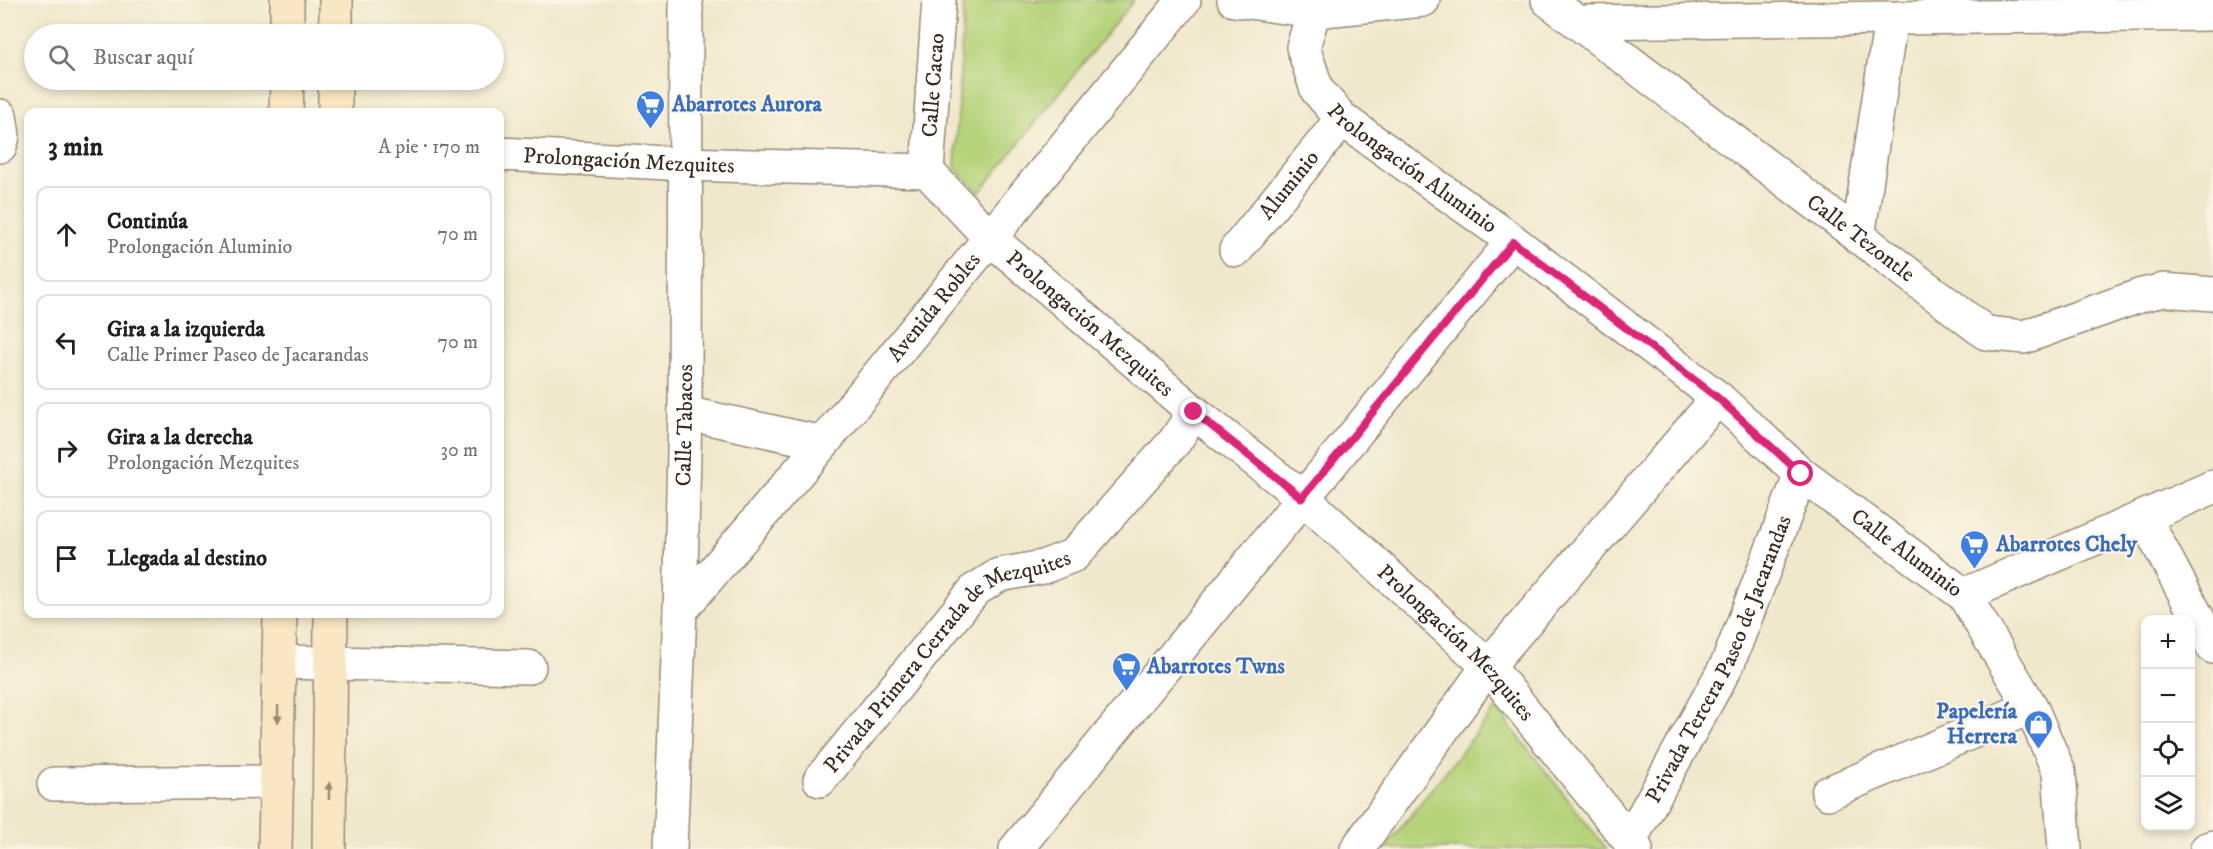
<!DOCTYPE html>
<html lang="es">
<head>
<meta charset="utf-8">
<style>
	body { margin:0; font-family:"IM FELL DW Pica",serif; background:#f6f6f6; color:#202124 }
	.controls { position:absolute; right:18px; bottom:18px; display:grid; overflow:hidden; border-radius:12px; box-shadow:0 3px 9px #0003 }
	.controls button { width:54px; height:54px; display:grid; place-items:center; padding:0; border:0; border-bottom:2px solid #e0e0e0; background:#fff; color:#202124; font:30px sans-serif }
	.stop { position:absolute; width:18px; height:18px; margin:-14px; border:4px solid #db2777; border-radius:50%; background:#fff }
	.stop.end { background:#db2777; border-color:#fff; box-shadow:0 2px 6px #0008 }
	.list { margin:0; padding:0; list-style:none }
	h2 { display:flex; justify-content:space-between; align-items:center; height:78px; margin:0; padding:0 24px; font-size:26px }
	h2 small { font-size:20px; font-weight:400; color:#757577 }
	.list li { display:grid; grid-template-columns:39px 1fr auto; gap:18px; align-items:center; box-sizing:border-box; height:96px; margin:0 12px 12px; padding:0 12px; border:2px solid #e0e0e0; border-radius:12px }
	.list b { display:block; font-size:22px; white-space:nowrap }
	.list p { margin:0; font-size:20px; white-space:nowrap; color:#757577 }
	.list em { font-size:20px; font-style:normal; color:#757577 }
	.icon { flex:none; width:33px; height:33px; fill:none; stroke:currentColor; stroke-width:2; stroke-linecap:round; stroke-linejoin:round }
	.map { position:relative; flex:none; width:2213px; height:849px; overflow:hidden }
	.search { position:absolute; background:#fff; box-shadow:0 3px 9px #0003; left:24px; top:24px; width:480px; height:66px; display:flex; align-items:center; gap:15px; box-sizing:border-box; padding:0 21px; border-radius:33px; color:#757577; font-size:22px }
	.panel { position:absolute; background:#fff; box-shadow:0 3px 9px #0003; left:24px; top:108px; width:480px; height:510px; border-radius:12px }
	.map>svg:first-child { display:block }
	.park { fill:#b5d37a; stroke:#787e4c; stroke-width:1.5 }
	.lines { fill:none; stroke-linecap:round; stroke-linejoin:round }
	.street-casing { stroke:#968975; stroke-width:36 }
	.secondary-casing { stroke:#968975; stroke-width:36 }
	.street { stroke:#fff; stroke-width:33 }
	.secondary { stroke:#f9e7c3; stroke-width:33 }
	.oneway { fill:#9a8870 }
	.route { stroke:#db2777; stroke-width:8 }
	.labels { text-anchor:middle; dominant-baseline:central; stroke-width:4.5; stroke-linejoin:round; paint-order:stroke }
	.street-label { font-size:22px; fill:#3b2a1e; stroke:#fcf5e5 }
	.shop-label { font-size:22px; font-weight:bold; fill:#366cbe; stroke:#fcf5e5; text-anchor:start }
</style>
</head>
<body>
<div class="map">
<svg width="2213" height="849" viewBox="0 0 2213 849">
	<rect width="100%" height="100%" fill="#fcf5e5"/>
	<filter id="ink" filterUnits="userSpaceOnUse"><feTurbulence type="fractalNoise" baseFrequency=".0167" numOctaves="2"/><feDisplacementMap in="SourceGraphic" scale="12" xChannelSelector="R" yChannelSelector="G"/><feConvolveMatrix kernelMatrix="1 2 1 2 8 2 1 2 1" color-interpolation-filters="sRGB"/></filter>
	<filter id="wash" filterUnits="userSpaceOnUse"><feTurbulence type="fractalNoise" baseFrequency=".008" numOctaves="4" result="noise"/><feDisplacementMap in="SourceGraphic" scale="24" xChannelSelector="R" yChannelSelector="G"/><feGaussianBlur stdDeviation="1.35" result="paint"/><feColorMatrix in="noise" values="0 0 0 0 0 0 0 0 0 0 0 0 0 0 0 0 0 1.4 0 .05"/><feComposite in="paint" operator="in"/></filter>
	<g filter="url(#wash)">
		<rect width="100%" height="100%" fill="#f0e8cc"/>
		<!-- park -->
		<path class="park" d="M964,0H1134L979,193L955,168Z
			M1496,708L1607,849H1384Z"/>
	</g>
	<g filter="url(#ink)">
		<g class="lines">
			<defs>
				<g id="street">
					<path d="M1234,0L1314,11L1423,0"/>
					<path id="s1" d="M1548,0L1986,333L2024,337L2142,295L2164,290L2213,294"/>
					<path id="s2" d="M1314,11L1303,47L1317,90L1342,119L1513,241L1718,398L1801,474L1964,595L2031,707L2059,772L2065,849"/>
					<path d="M1580,22L2213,14"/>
					<path d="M0,116L3,136L0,146"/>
					<path id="s3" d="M500,154L685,164L927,171L991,239L1194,412L1302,497L1488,666L1636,849"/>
					<path id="s4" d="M927,171L939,0"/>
					<path d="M1858,237L1891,19"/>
					<path id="s5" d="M1236,250L1342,119"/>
					<path d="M685,413L823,443"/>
					<path d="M2144,517L2213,647"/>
					<path d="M1964,595L2213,487"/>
					<path id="s6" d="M680,611L823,443L1184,0"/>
					<path d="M279,662L529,667"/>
					<path id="s7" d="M820,780L975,590L999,575L1043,567L1074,555L1175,441L1194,412"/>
					<path d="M54,784L277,782"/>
					<path d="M1828,793L2031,707"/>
					<path id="s8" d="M1630,840L1728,663L1801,474"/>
					<path id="s9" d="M670,849L680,611L685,413L686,0"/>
					<path d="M1016,849L1513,241"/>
					<path d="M1357,849L1488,666L1718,398"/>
					<path d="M2207,849L2213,847"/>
				</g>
				<path id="secondary" d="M287,34V0
					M336,34V0
					M286,112L287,80
					M335,112V80
					M275,849L280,614
					M329,849L331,614"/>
			</defs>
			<!-- street casing -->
			<use href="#street" class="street-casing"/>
			<!-- secondary casing -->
			<use href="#secondary" class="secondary-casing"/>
			<!-- street -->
			<use href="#street" class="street"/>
			<!-- secondary -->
			<use href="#secondary" class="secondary"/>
		</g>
		<!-- one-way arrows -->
		<defs><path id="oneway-solid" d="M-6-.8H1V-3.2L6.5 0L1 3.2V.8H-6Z" transform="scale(1.5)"/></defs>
		<g class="oneway">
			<use href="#oneway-solid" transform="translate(278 714) rotate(91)"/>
			<use href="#oneway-solid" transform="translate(329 791) rotate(-89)"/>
		</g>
	</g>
	<g class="lines" filter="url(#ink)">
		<!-- route -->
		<path class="route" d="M1194,412L1302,498L1513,242L1718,398L1801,474"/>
	</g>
	<!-- icons -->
	<defs>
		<symbol id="supermarket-pin" viewBox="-11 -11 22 30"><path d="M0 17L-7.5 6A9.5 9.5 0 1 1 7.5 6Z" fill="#3f7fe0" stroke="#fcf5e5"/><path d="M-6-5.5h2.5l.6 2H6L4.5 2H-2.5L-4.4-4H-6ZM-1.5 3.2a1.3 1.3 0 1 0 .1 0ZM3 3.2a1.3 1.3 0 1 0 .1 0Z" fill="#fff"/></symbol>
		<symbol id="shop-pin" viewBox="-11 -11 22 30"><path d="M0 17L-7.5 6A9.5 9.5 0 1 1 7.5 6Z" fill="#3f7fe0" stroke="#fcf5e5"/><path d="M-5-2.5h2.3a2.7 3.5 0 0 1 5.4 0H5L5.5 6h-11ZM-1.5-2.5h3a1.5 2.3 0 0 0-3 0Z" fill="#fff"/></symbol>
	</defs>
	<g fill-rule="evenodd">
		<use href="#supermarket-pin" x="634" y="88" width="33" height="45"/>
		<use href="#supermarket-pin" x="1958" y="528" width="33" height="45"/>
		<use href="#supermarket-pin" x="1110" y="650" width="33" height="45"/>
		<use href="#shop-pin" x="2022" y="708" width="33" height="45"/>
	</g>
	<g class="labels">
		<!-- street labels -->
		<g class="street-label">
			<text stroke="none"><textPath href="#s4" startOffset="86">Calle Cacao</textPath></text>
			<text stroke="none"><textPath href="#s3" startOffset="129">Prolongación Mezquites</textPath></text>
			<text stroke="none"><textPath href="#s2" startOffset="207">Prolongación Aluminio</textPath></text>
			<text stroke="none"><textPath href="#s5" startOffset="84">Aluminio</textPath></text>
			<text stroke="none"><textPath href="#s1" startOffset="393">Calle Tezontle</textPath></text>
			<text stroke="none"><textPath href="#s6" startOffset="396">Avenida Robles</textPath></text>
			<text stroke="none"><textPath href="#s3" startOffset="651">Prolongación Mezquites</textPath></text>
			<text stroke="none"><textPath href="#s9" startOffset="424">Calle Tabacos</textPath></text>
			<text stroke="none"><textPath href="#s2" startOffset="834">Calle Aluminio</textPath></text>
			<text stroke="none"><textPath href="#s3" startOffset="1137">Prolongación Mezquites</textPath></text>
			<text stroke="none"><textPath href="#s8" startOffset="202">Privada Tercera Paseo de Jacarandas</textPath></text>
			<text stroke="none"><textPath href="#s7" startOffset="180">Privada Primera Cerrada de Mezquites</textPath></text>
		</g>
		<!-- shop labels -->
		<g class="shop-label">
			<text x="672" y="104">Abarrotes Aurora</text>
			<text x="1996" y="544">Abarrotes Chely</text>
			<text x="1147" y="666">Abarrotes Twns</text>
			<text x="2017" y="711" text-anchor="end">Papelería<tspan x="2017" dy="25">Herrera</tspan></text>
		</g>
	</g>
</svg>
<div class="controls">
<button>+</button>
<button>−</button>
<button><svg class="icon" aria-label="locate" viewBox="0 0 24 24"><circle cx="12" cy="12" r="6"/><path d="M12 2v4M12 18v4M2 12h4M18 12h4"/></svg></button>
<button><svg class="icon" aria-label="layers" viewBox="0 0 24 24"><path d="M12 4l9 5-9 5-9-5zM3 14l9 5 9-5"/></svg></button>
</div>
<div class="stop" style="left:1801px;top:474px"></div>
<div class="stop end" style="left:1194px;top:412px"></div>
<div class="search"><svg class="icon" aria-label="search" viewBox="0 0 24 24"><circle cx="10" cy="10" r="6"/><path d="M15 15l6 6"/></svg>Buscar aquí</div>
<section class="panel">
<h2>3 min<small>A pie · 170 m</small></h2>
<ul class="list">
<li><svg class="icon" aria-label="ahead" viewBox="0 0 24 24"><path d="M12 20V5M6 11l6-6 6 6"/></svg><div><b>Continúa</b><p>Prolongación Aluminio</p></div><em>70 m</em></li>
<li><svg class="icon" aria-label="left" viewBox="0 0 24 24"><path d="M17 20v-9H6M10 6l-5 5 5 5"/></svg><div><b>Gira a la izquierda</b><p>Calle Primer Paseo de Jacarandas</p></div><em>70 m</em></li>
<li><svg class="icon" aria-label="right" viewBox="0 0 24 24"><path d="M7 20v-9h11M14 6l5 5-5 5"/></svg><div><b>Gira a la derecha</b><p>Prolongación Mezquites</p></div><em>30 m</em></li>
<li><svg class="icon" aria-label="arrive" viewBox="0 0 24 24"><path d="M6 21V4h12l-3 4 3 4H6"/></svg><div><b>Llegada al destino</b></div></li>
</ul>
</section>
</div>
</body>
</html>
